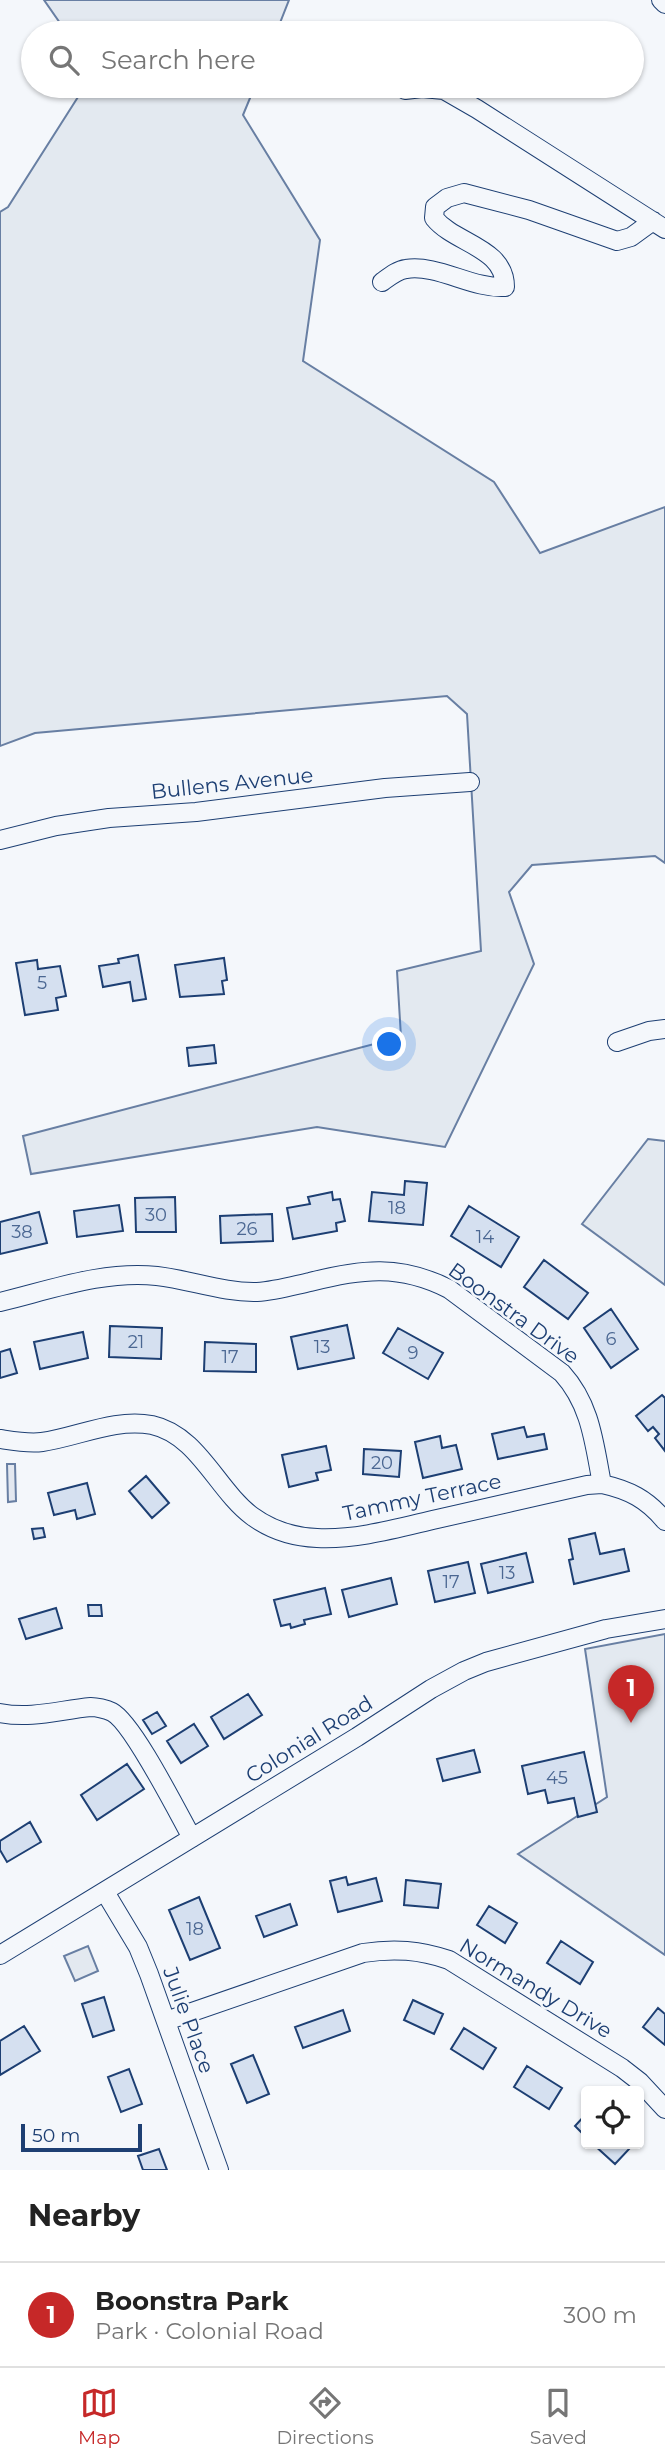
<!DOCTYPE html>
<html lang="en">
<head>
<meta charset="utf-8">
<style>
	body { margin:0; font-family:Montserrat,sans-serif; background:#f2f2f2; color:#222 }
	.controls { position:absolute; right:21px; bottom:21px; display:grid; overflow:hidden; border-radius:7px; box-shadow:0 2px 5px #0004 }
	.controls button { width:63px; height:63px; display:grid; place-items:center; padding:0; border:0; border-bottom:2px solid #e0e0e0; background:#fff; color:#222; font:35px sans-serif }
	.scale { position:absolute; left:21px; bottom:18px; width:121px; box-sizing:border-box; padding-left:7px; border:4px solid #1d3f73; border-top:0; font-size:19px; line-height:24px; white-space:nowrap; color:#1d3f73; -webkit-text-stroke:5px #f4f7fb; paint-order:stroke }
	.you { position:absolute; left:390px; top:1045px; width:24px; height:24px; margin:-18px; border:5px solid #fff; border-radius:50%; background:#1a73e8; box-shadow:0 0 0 10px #1a73e833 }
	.badge { display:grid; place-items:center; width:46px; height:46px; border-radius:50%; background:#c62828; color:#fff; font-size:23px; font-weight:700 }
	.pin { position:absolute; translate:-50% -58px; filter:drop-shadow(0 2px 4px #0008) }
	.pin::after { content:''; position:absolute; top:37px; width:24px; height:21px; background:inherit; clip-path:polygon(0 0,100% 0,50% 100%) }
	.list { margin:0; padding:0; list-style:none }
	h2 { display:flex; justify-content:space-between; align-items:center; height:91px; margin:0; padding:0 28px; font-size:30px }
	h2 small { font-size:23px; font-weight:400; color:#767676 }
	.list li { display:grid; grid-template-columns:46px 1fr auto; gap:21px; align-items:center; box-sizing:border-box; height:105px; padding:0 28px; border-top:2px solid #e0e0e0 }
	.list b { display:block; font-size:26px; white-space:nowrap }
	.list p { margin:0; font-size:23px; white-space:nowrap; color:#767676 }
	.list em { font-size:23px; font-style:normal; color:#767676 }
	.icon { flex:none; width:38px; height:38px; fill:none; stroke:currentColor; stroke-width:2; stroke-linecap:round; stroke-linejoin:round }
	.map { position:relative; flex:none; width:665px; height:2170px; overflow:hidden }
	.search { position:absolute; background:#fff; box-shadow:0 2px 5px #0004; left:21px; right:21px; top:21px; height:77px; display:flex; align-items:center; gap:18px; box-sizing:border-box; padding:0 24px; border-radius:38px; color:#767676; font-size:26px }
	.sheet { height:196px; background:#fff }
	nav { display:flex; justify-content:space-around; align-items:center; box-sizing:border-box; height:98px; border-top:2px solid #e0e0e0; background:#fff; font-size:19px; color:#767676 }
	nav a { display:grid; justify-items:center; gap:4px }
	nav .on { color:#c62828 }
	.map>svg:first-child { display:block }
	.green { fill:#e3e9f0; stroke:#687fa3; stroke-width:2 }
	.parking { fill:#e3e8f0; stroke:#687fa3; stroke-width:2 }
	.building { fill:#d5e0f0; stroke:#1d3f73; stroke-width:2 }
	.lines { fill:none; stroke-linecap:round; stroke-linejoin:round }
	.minor-casing { stroke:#1d3f73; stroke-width:20 }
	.minor { stroke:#f4f7fb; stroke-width:18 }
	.labels { text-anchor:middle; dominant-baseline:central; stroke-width:5; stroke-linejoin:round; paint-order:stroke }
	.number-label { font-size:18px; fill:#4b6792 }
	.street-label { font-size:21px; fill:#1d3f73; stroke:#f4f7fb }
</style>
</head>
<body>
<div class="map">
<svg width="665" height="2170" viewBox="0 0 665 2170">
	<rect width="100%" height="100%" fill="#f4f7fb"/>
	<!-- green -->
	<path class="green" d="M44,0H289L276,33H67Z
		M85,86H255L243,115L320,240L303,361L494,482L540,553L665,507V863L655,856L532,865L509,892L534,964L445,1147L317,1127L31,1174L23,1136L401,1037L397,971L481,951L467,714L447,696L35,733L0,746V212L8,207Z
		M648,1139L665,1141V1285L582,1224Z
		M665,1634V1955L518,1854L607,1797L585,1649Z
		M88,1946L98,1971L75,1981L64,1956Z"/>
	<!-- parking -->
	<path class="parking" d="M7,1464H15L16,1501L8,1502Z"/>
	<!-- building -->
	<path class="building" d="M138,955L146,999L133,1001L130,982L103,987L99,966L119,963L118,959Z
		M224,958L227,980L222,981L224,994L180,997L175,965Z
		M37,960L38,969L60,966L66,996L56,998L58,1010L25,1015L16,963Z
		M214,1045L216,1063L189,1066L187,1048Z
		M405,1181L427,1183L423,1225L369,1221L372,1192L404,1195Z
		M332,1192L333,1200L340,1199L345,1221L336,1223L337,1231L293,1239L287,1208L310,1204L308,1197Z
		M175,1197L176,1232H136L135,1198Z
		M119,1205L123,1231L77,1237L74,1211Z
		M469,1206L519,1237L501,1267L451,1236Z
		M39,1212L47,1243L0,1254V1222Z
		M272,1214L273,1241L221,1243L220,1216Z
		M544,1260L588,1293L568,1319L524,1287Z
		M611,1309L638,1349L611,1368L584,1328Z
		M347,1325L354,1358L298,1369L291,1337Z
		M110,1326L162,1328L161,1359L109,1357Z
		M398,1328L443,1353L428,1379L383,1353Z
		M83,1332L88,1358L40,1369L34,1342Z
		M205,1342L256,1344V1372L204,1371Z
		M10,1349L17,1373L0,1378V1352Z
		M662,1395L665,1398V1451L655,1438L659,1434L653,1427L648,1431L636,1416Z
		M524,1427L527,1437L544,1434L547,1449L498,1459L492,1434Z
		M440,1436L442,1448L456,1445L462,1469L423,1478L415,1442Z
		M326,1446L331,1470L316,1473L318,1480L289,1487L282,1455Z
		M364,1449L401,1451L399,1477L363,1474Z
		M146,1476L169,1503L152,1518L129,1491Z
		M87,1483L95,1514L77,1519L75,1510L54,1515L48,1493Z
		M43,1528L45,1537L34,1539L32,1529Z
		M595,1533L600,1554L624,1549L629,1571L574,1584L569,1560L573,1559L569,1539Z
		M526,1553L533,1582L488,1593L481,1564Z
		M468,1562L475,1593L435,1602L428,1571Z
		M391,1578L397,1604L349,1617L342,1590Z
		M325,1588L331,1614L304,1620L305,1624L291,1628L290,1624L281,1626L274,1600Z
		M88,1605H101L102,1616H89Z
		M56,1608L62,1628L26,1639L19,1619Z
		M248,1694L262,1715L224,1739L211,1717Z
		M157,1712L166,1726L152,1734L143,1720Z
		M194,1724L208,1746L181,1763L167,1741Z
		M474,1750L480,1772L443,1781L437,1759Z
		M584,1752L597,1812L578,1817L574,1798L548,1803L545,1790L528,1794L522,1766Z
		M127,1764L144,1789L97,1820L81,1795Z
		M30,1822L41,1842L7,1862L0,1850V1841Z
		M346,1877L348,1885L376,1878L382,1901L338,1912L330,1881Z
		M406,1880L441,1884L438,1908L404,1905Z
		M199,1897L220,1948L190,1960L169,1910Z
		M290,1904L297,1925L264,1937L256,1916Z
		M489,1906L517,1923L505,1943L477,1925Z
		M561,1941L593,1962L580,1984L547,1963Z
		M104,1997L114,2030L93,2037L82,2004Z
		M413,2000L443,2014L434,2034L404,2020Z
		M658,2008L665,2014V2045L643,2027Z
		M343,2010L350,2031L303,2048L295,2027Z
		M24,2026L40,2051L0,2075V2041Z
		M464,2028L496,2048L483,2069L451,2049Z
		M253,2055L269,2094L247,2103L231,2064Z
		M527,2066L562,2088L549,2109L514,2087Z
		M129,2069L142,2104L121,2112L108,2077Z
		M586,2114V2137L575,2126Z
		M593,2144H627L631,2147L615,2164Z
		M159,2149L167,2170H143L138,2156Z"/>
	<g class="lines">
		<defs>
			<path id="minor" d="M661,0L665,4
				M405,90L422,88L444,90L477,109L665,229
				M382,282C389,277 397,270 406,269C438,264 472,289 505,287C505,247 455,244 434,218L435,207L447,198L464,193L529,210L617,241L631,237L653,221
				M0,840L56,826L109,818L196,812L385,788L470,782
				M617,1042L649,1031L665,1029
				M0,1302C50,1290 105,1270 157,1276C191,1280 224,1293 257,1292C275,1291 292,1286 310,1282C361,1269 400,1264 449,1289L562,1373C591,1405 594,1443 602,1484C629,1490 647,1499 665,1521
				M0,1439C13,1441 29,1444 42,1442C78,1437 114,1418 152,1425C198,1435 217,1490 252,1516C271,1530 294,1537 317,1538C357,1540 398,1528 437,1519C487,1508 537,1496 587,1485L602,1484
				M0,1713C32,1719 59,1710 91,1707C96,1707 106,1709 112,1712C133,1723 178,1813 192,1838
				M105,1892L138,1947L149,1974L219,2170
				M0,1955L357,1737L431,1689L464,1671L486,1662L606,1629L665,1619
				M166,2021L363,1953C394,1948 420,1950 449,1960L622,2068L640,2082L665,2109"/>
		</defs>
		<!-- minor casing -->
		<use href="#minor" class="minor-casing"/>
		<!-- minor -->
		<use href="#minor" class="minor"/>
	</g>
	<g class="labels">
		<!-- number labels -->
		<g class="number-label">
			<text x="42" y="983">5</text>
			<text x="397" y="1208">18</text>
			<text x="156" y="1215">30</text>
			<text x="247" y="1229">26</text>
			<text x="22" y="1232">38</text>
			<text x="485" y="1237">14</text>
			<text x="611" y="1339">6</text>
			<text x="136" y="1342">21</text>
			<text x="322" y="1347">13</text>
			<text x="413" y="1353">9</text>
			<text x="230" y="1357">17</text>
			<text x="382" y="1463">20</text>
			<text x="507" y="1573">13</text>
			<text x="451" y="1582">17</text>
			<text x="557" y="1778">45</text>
			<text x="195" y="1929">18</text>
		</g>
		<!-- street labels -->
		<g class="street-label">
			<text transform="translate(232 783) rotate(-6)">Bullens Avenue</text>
			<text transform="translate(514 1313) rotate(36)">Boonstra Drive</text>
			<text transform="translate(422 1497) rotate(-12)">Tammy Terrace</text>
			<text transform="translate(309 1739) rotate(-32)">Colonial Road</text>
			<text transform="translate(536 1988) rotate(31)">Normandy Drive</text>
			<text transform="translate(189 2020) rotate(70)">Julie Place</text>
		</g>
	</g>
</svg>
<div class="controls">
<button><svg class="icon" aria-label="locate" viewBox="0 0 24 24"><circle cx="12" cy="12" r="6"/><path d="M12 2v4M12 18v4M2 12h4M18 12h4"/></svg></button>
</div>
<div class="scale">50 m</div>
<div class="you"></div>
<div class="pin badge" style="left:631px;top:1723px">1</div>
<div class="search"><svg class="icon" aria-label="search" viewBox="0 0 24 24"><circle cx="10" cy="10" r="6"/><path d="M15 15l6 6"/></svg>Search here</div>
</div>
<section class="sheet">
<h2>Nearby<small></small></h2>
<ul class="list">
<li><span class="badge">1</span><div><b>Boonstra Park</b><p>Park · Colonial Road</p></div><em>300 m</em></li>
</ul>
</section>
<nav>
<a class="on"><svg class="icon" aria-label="map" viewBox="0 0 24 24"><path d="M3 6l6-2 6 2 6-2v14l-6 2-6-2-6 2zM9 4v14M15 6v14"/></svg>Map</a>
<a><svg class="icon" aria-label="directions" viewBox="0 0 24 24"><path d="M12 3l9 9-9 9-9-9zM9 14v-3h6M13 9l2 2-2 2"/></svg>Directions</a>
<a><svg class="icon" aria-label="saved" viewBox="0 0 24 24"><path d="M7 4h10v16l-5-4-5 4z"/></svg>Saved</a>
</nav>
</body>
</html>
